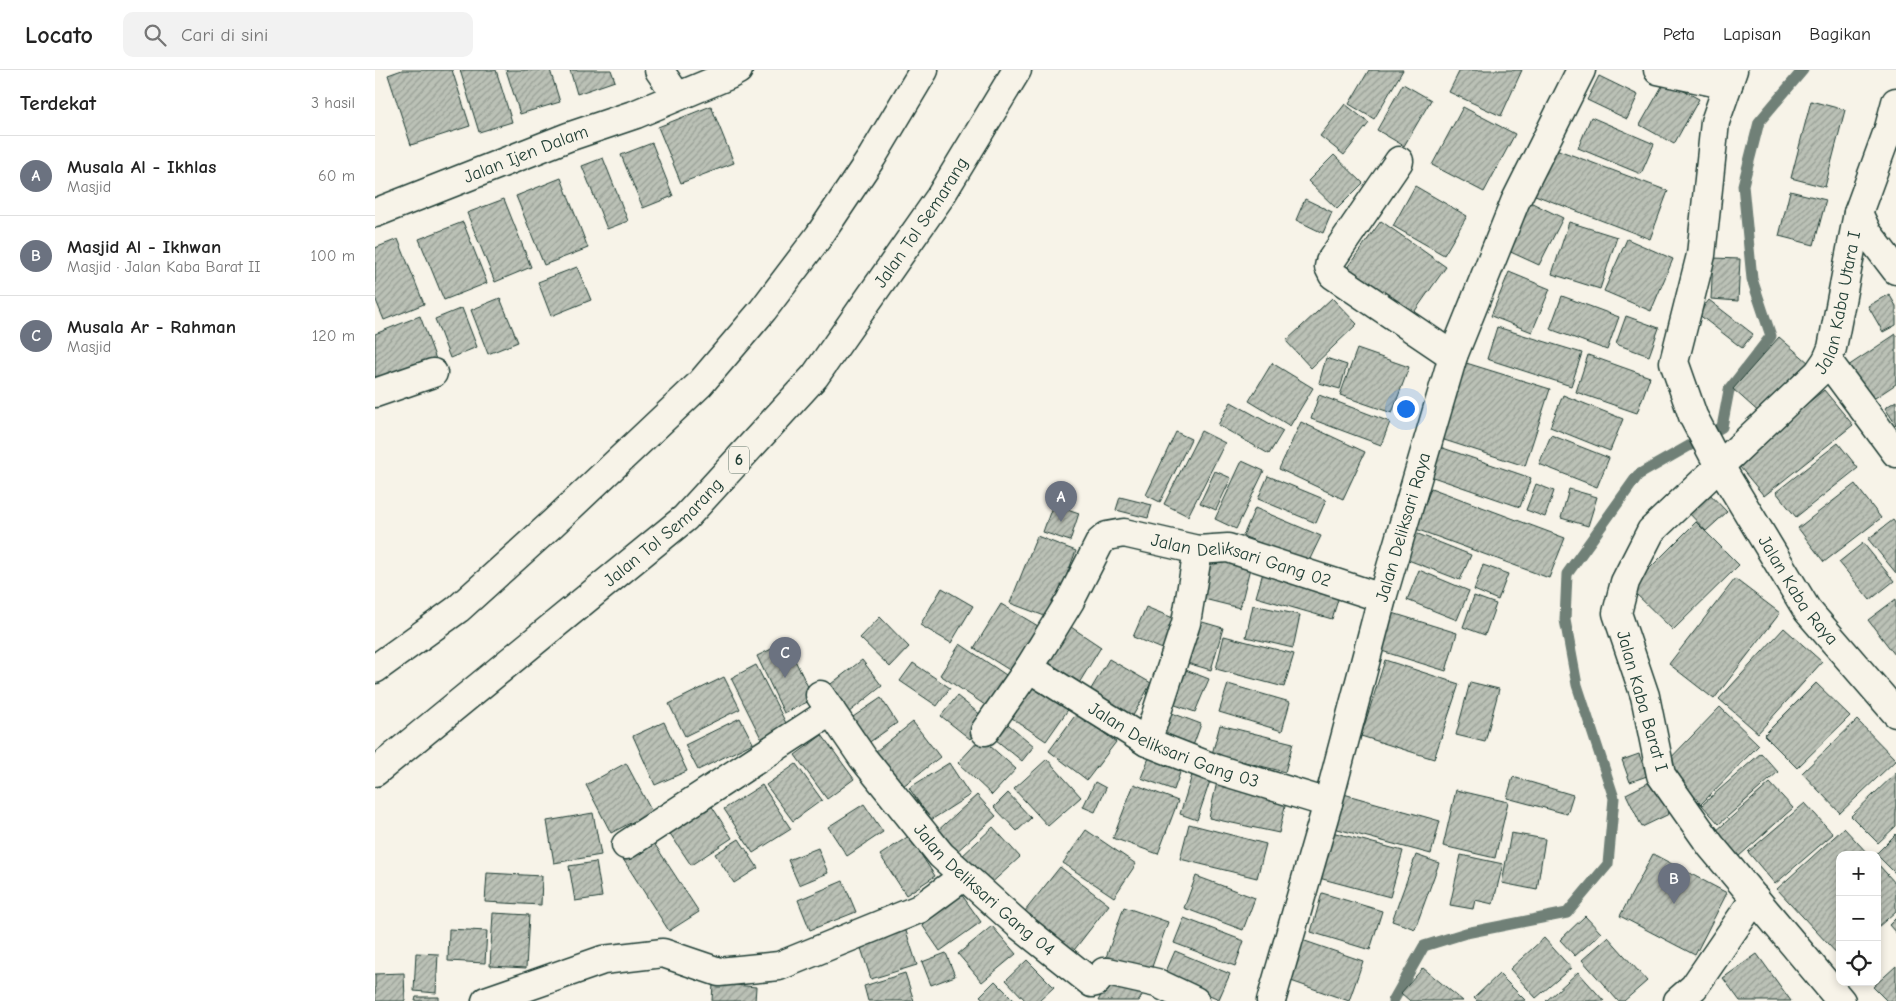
<!DOCTYPE html>
<html lang="id">
<head>
<meta charset="utf-8">
<style>
	body { margin:0; font-family:"Comic Neue",sans-serif; background:#f2f2f2; color:#222 }
	.controls { position:absolute; right:15px; bottom:15px; display:grid; overflow:hidden; border-radius:10px; box-shadow:0 2px 8px #0003 }
	.controls button { width:45px; height:45px; display:grid; place-items:center; padding:0; border:0; border-bottom:1px solid #e0e0e0; background:#fff; color:#222; font:25px sans-serif }
	.you { position:absolute; left:1030px; top:338px; width:18px; height:18px; margin:-12px; border:4px solid #fff; border-radius:50%; background:#1a73e8; box-shadow:0 0 0 8px #1a73e833 }
	.badge { display:grid; place-items:center; width:32px; height:32px; border-radius:50%; background:#2563eb; color:#fff; font-size:16px; font-weight:700 }
	.pin { position:absolute; translate:-50% -41px; filter:drop-shadow(0 1px 2px #0008) }
	.pin::after { content:''; position:absolute; top:26px; width:18px; height:15px; background:inherit; clip-path:polygon(0 0,100% 0,50% 100%) }
	.list { margin:0; padding:0; list-style:none }
	h2 { display:flex; justify-content:space-between; align-items:center; height:65px; margin:0; padding:0 20px; font-size:21px }
	h2 small { font-size:16px; font-weight:400; color:#767676 }
	.list li { display:grid; grid-template-columns:32px 1fr auto; gap:15px; align-items:center; box-sizing:border-box; height:80px; padding:0 20px; border-top:1px solid #e0e0e0 }
	.list b { display:block; font-size:19px; white-space:nowrap }
	.list p { margin:0; font-size:16px; white-space:nowrap; color:#767676 }
	.list em { font-size:16px; font-style:normal; color:#767676 }
	.icon { flex:none; width:28px; height:28px; fill:none; stroke:currentColor; stroke-width:2; stroke-linecap:round; stroke-linejoin:round }
	.map { position:relative; flex:none; width:1521px; height:931px; overflow:hidden }
	header { display:flex; align-items:center; gap:30px; box-sizing:border-box; height:70px; padding:0 25px; background:#fff; border-bottom:1px solid #e0e0e0 }
	header strong { font-size:24px }
	nav { display:flex; gap:28px; margin-inline-start:auto; font-size:18px }
	.search { width:350px; height:45px; background:#f2f2f2; display:flex; align-items:center; gap:12px; box-sizing:border-box; padding:0 18px; border-radius:10px; color:#767676; font-size:19px }
	main { display:flex }
	aside { flex:1; background:#fff }
	.map>svg:first-child { display:block }
	.lines { fill:none; stroke-linecap:round; stroke-linejoin:round }
	.stream { stroke:#6f8077; stroke-width:11 }
	.building { fill:url(#building-hatch); stroke:#1f3d34 }
	.street-casing { stroke:#1f3d34; stroke-width:31 }
	.highway-casing { stroke:#1f3d34; stroke-width:31 }
	.street { stroke:#f7f3e8; stroke-width:28 }
	.highway { stroke:#f7f3e8; stroke-width:28 }
	.labels { text-anchor:middle; dominant-baseline:central; stroke-width:5; stroke-linejoin:round; paint-order:stroke }
	.shield { fill:#f7f3e8; stroke:#60746a; stroke-width:1 }
	.shield-label { font-size:16px; font-weight:bold; fill:#1f3d34 }
	.street-label { font-size:18px; fill:#1f3d34; stroke:#f7f3e8 }
</style>
</head>
<body>
<header>
<strong>Locato</strong>
<div class="search"><svg class="icon" aria-label="search" viewBox="0 0 24 24"><circle cx="10" cy="10" r="6"/><path d="M15 15l6 6"/></svg>Cari di sini</div>
<nav><a>Peta</a><a>Lapisan</a><a>Bagikan</a></nav>
</header>
<main>
<aside>
<h2>Terdekat<small>3 hasil</small></h2>
<ul class="list">
<li><span class="badge" style="background:#6b7280">A</span><div><b>Musala Al - Ikhlas</b><p>Masjid</p></div><em>60 m</em></li>
<li><span class="badge" style="background:#6b7280">B</span><div><b>Masjid Al - Ikhwan</b><p>Masjid · Jalan Kaba Barat II</p></div><em>100 m</em></li>
<li><span class="badge" style="background:#6b7280">C</span><div><b>Musala Ar - Rahman</b><p>Masjid</p></div><em>120 m</em></li>
</ul>
</aside>
<div class="map">
<svg width="1521" height="931" viewBox="0 0 1521 931">
	<defs>
		<pattern id="building-hatch" width="6" height="6" patternUnits="userSpaceOnUse" patternTransform="scale(1.25)"><rect width="6" height="6" fill="#bbc1b6"/><path d="M-1 1l2-2M0 6l6-6M5 7l2-2" fill="none" stroke="#979e95"/></pattern>
	</defs>
	<rect width="100%" height="100%" fill="#f7f3e8"/>
	<filter id="ink" filterUnits="userSpaceOnUse"><feTurbulence type="fractalNoise" baseFrequency=".02" numOctaves="2"/><feDisplacementMap in="SourceGraphic" scale="10" xChannelSelector="R" yChannelSelector="G"/><feConvolveMatrix kernelMatrix="1 2 1 2 8 2 1 2 1" color-interpolation-filters="sRGB"/></filter>
	<g filter="url(#ink)">
		<g class="lines">
			<!-- stream -->
			<path class="stream" d="M1018,931L1049,876L1091,863L1192,843L1233,794L1239,728L1202,615L1190,550L1192,504L1263,405L1347,357L1354,320L1396,266L1377,209L1368,115L1384,52L1428,0"/>
		</g>
		<!-- building -->
		<path class="building" d="M27,0H77L95,56L36,75L13,5Z
			M85,0H121L137,52L104,62Z
			M131,0H175L185,32L145,44Z
			M195,0H236L240,11L202,24Z
			M994,0H1028L999,49L974,34Z
			M1085,0H1147L1126,46L1074,22Z
			M1224,6L1263,25L1252,49L1212,30Z
			M1290,11L1324,29L1299,74L1265,55Z
			M1028,14L1056,30L1029,76L1002,60Z
			M1436,31L1470,40L1450,117L1416,108Z
			M970,34L994,53L969,85L945,66Z
			M336,36L359,93L306,113L283,57Z
			M1088,37L1140,64L1109,122L1057,95Z
			M1216,47L1279,74L1266,104L1203,78Z
			M277,73L298,126L268,138L246,85Z
			M1178,78L1293,121L1275,169L1160,125Z
			M959,85L988,113L962,139L933,111Z
			M228,88L253,151L232,159L207,96Z
			M186,108L213,178L169,195L141,126Z
			M1040,116L1092,146L1069,185L1018,156Z
			M1415,121L1451,130L1439,175L1404,166Z
			M129,129L156,197L120,212L92,143Z
			M930,129L957,142L948,163L921,150Z
			M1153,131L1188,148L1164,195L1129,179Z
			M1006,151L1071,197L1035,248L969,202Z
			M88,152L112,213L69,230L44,169Z
			M1194,152L1242,167L1225,219L1177,204Z
			M23,169L49,234L9,250L0,228V178Z
			M1252,169L1298,189L1276,241L1229,221Z
			M1338,188L1365,189L1363,231L1336,229Z
			M202,197L216,230L176,246L163,212Z
			M1134,202L1175,219L1157,262L1116,246Z
			M1514,224L1521,236V255L1508,262L1493,236Z
			M1187,226L1244,247L1232,280L1175,259Z
			M125,228L143,272L113,284L96,240Z
			M957,228L982,254L936,298L911,271Z
			M1334,230L1378,264L1367,278L1323,244Z
			M87,238L102,277L75,288L60,249Z
			M45,246L62,292L0,316V264Z
			M1251,246L1284,258L1274,286L1241,274Z
			M1122,257L1207,283L1196,316L1112,289Z
			M1521,264V314L1491,334L1467,300Z
			M1404,267L1434,293L1387,345L1358,319Z
			M982,279L1034,297L1017,343L965,325Z
			M1213,285L1275,307L1262,343L1201,322Z
			M951,288L972,295L965,319L944,313Z
			M1088,292L1175,319L1150,396L1063,368Z
			M897,293L938,318L915,356L874,331Z
			M1449,320L1478,355L1389,426L1360,391Z
			M944,325L1015,352L1006,375L936,349Z
			M1188,325L1248,349L1235,381L1175,357Z
			M1521,331V355L1510,338Z
			M856,332L908,361L894,384L843,355Z
			M926,352L990,382L968,429L904,399Z
			M826,361L850,373L813,446L789,434Z
			M801,362L816,369L785,432L771,425Z
			M1176,365L1234,388L1222,417L1164,394Z
			M1463,373L1483,398L1421,447L1401,422Z
			M1065,377L1156,408L1145,437L1055,406Z
			M867,391L889,401L861,459L840,449Z
			M840,401L856,408L841,440L825,433Z
			M893,406L951,430L941,453L883,429Z
			M1161,414L1179,421L1170,447L1151,440Z
			M1480,414L1506,448L1449,492L1423,458Z
			M1056,418L1190,468L1174,508L1041,459Z
			M1194,419L1222,427L1213,456L1186,448Z
			M1331,420L1352,442L1331,461L1311,440Z
			M745,427L777,435L773,448L741,440Z
			M678,434L704,443L695,471L668,462Z
			M880,438L946,466L933,493L868,466Z
			M1518,450L1521,454V503L1493,469Z
			M1321,452L1364,495L1298,560L1255,518Z
			M1038,462L1096,485L1085,510L1028,488Z
			M662,466L701,481L675,548L635,533Z
			M1488,473L1519,511L1495,530L1464,492Z
			M832,487L875,498L865,538L821,527Z
			M1108,495L1133,504L1123,530L1099,520Z
			M889,499L966,520L957,549L881,527Z
			M1044,500L1094,521L1082,550L1032,530Z
			M1360,509L1405,543L1339,629L1294,594Z
			M567,518L598,536L576,573L545,555Z
			M1099,526L1121,534L1110,565L1088,557Z
			M1521,529V584L1520,585L1493,550Z
			M626,534L663,556L636,601L599,578Z
			M878,535L925,545L918,578L871,567Z
			M771,537L803,550L790,580L758,567Z
			M1008,540L1082,563L1071,601L997,578Z
			M505,547L534,577L515,597L485,568Z
			M817,549L848,558L836,600L805,591Z
			M690,553L726,577L701,618L663,594Z
			M1409,558L1447,592L1383,663L1344,629Z
			M849,566L919,584L909,617L841,599Z
			M411,572L439,629L409,643L382,586Z
			M585,574L640,611L619,641L565,605Z
			M734,589L776,613L754,653L710,629Z
			M487,590L507,616L473,643L452,617Z
			M1010,590L1084,614L1059,689L986,666Z
			M538,593L575,618L562,636L525,611Z
			M381,595L413,657L387,670L356,608Z
			M803,597L834,609L820,642L789,631Z
			M349,607L365,639L310,666L294,634Z
			M656,607L697,634L671,671L631,644Z
			M1095,612L1124,619L1110,672L1081,665Z
			M1441,613L1475,646L1422,698L1389,665Z
			M853,614L915,632L907,661L844,642Z
			M582,626L611,649L595,669L566,646Z
			M506,628L522,653L486,678L469,653Z
			M1345,637L1384,675L1326,734L1287,697Z
			M789,640L826,654L815,684L777,669Z
			M702,643L741,672L712,710L674,681Z
			M365,648L378,673L323,700L310,675Z
			M628,650L659,676L647,691L615,665Z
			M1482,650L1521,690L1465,743L1427,703Z
			M289,652L312,701L280,715L258,666Z
			M538,652L565,687L523,720L496,685Z
			M845,655L918,673L910,702L837,684Z
			M447,665L479,709L452,729L420,685Z
			M606,668L641,699L617,725L583,693Z
			M777,680L809,691L799,720L766,708Z
			M1386,683L1403,702L1344,754L1327,735Z
			M1264,684L1272,706L1255,712L1247,690Z
			M672,689L706,727L673,756L639,719Z
			M251,693L277,742L236,763L211,715Z
			M574,693L595,725L556,750L534,718Z
			M421,694L447,730L418,751L391,715Z
			M818,702L836,708L822,750L805,744Z
			M1521,703V756L1503,773L1476,746Z
			M843,707L913,723L904,763L834,748Z
			M1138,707L1198,725L1192,744L1132,728Z
			M1277,711L1294,744L1267,757L1251,724Z
			M720,712L731,718L720,742L708,737Z
			M1395,713L1418,738L1363,787L1340,762Z
			M759,714L803,731L783,784L738,768Z
			M387,715L416,759L378,783L349,739Z
			M1081,720L1133,732L1120,788L1068,776Z
			M633,723L656,748L642,761L619,737Z
			M965,723L1065,751L1056,784L955,757Z
			M602,725L621,746L579,784L560,763Z
			M1430,733L1458,764L1400,814L1373,782Z
			M489,734L508,762L472,786L453,757Z
			M336,735L357,768L316,795L294,762Z
			M218,743L226,785L179,793L172,751Z
			M814,754L891,774L882,808L805,789Z
			M618,757L645,787L612,817L585,788Z
			M1469,758L1494,785H1465V887L1402,819Z
			M711,760L761,794L739,827L688,793Z
			M957,762L1028,781L1015,827L944,808Z
			M1136,763L1170,769L1162,820L1127,813Z
			M1521,764V804L1501,784Z
			M534,766L560,806L531,825L505,785Z
			M364,769L383,798L359,813L340,784Z
			M277,770L324,842L294,861L248,789Z
			M443,778L453,803L424,815L413,790Z
			M1278,784L1352,823L1320,885L1245,846Z
			M1041,785L1064,793L1040,859L1017,851Z
			M1086,785L1128,794L1118,834L1100,830L1098,839L1075,835Z
			M221,792L227,827L200,831L194,796Z
			M1502,793L1521,814V841L1502,858Z
			M685,797L734,835L696,884L646,846Z
			M112,803L167,806L166,835L110,832Z
			M821,806L880,828L868,860L809,838Z
			M468,811L481,842L435,860L423,830Z
			M584,821L606,852L565,881L543,849Z
			M947,823L1007,841L995,880L936,862Z
			M749,837L793,852L773,908L729,893Z
			M118,843L154,845L151,898L115,896Z
			M1210,846L1226,863L1200,886L1185,870Z
			M809,848L869,871L860,896L799,873Z
			M1521,848V863L1514,855Z
			M617,856L641,884L607,912L583,884Z
			M74,859L112,861L110,893L73,891Z
			M531,861L542,895L496,909L485,875Z
			M1233,867L1272,911L1249,931H1243L1207,890Z
			M1169,868L1196,898L1161,928L1135,899Z
			M927,870L988,891L974,931L913,910Z
			M800,881L855,904L844,929L789,906Z
			M41,883L63,884L61,923L39,921Z
			M571,883L580,906L556,915L547,892Z
			M1382,884L1416,931H1365L1348,908Z
			M652,890L679,917L664,931H651L631,910Z
			M1521,896V931H1512L1498,917Z
			M1048,898L1088,931H1035L1026,923Z
			M1203,902L1229,931H1171Z
			M29,903L30,931H0V904Z
			M530,903L539,931H493L489,916Z
			M1124,904L1151,931H1102L1099,928Z
			M736,906L768,923L764,931H723Z
			M620,911L640,931H611L605,926Z
			M338,913L381,917L380,931H337Z
			M41,927H64V931H40Z"/>
		<g class="lines">
			<defs>
				<g id="street">
					<path d="M284,0L302,26"/>
					<path d="M1283,0L1353,15"/>
					<path id="s1" d="M1358,0L1340,52L1326,185L1299,292L1318,346L1340,388L1432,540L1521,643"/>
					<path d="M1024,91L955,192L954,197L958,205L1078,286"/>
					<path id="s2" d="M0,143L193,67L261,44L354,5L363,0"/>
					<path d="M1483,143L1492,162L1521,200"/>
					<path d="M1452,290L1521,383"/>
					<path d="M0,323L58,303"/>
					<path id="s3" d="M654,598L772,672L841,699L953,733"/>
					<path id="s4" d="M445,625L488,688L566,785L645,856L717,913L721,912L729,902H733L782,913L820,931"/>
					<path id="s5" d="M610,661L654,598L695,531L725,472L732,466L749,463L823,480L853,478L1007,528"/>
					<path d="M772,672L811,553L823,480"/>
					<path d="M251,775L456,641"/>
					<path d="M111,931L228,890L288,883L344,902L404,896L544,839L589,806"/>
					<path id="s6" d="M896,931L953,733L1007,528L1078,286L1140,132L1206,0"/>
					<path d="M1303,931L1319,917L1380,828"/>
					<path id="s7" d="M1466,931L1336,776L1286,705L1270,626L1242,543L1250,512L1276,461L1443,303L1452,290L1457,278L1483,143L1514,58L1521,32"/>
				</g>
				<g id="highway">
					<path d="M0,599L83,539L177,454L325,314L388,240L444,166L497,87L549,0"/>
					<path id="s8" d="M0,702L310,448L440,306L565,127L642,0"/>
				</g>
			</defs>
			<!-- street casing -->
			<use href="#street" class="street-casing"/>
			<!-- highway casing -->
			<use href="#highway" class="highway-casing"/>
			<!-- street -->
			<use href="#street" class="street"/>
			<!-- highway -->
			<use href="#highway" class="highway"/>
		</g>
	</g>
	<g class="labels">
		<!-- shield labels -->
		<rect class="shield" x="354" y="376.5" width="20" height="27" rx="4"/>
		<g class="shield-label">
			<text x="364" y="390">6</text>
		</g>
		<!-- street labels -->
		<g class="street-label">
			<text stroke="none"><textPath href="#s2" startOffset="162">Jalan Ijen Dalam</textPath></text>
			<text stroke="none"><textPath href="#s8" startOffset="780">Jalan Tol Semarang</textPath></text>
			<text stroke="none"><textPath href="#s7" startOffset="851">Jalan Kaba Utara I</textPath></text>
			<text stroke="none"><textPath href="#s6" startOffset="492">Jalan Deliksari Raya</textPath></text>
			<text stroke="none"><textPath href="#s8" startOffset="375">Jalan Tol Semarang</textPath></text>
			<text stroke="none"><textPath href="#s5" startOffset="369">Jalan Deliksari Gang 02</textPath></text>
			<text stroke="none"><textPath href="#s1" startOffset="560">Jalan Kaba Raya</textPath></text>
			<text transform="translate(1267 631) rotate(74)">Jalan Kaba Barat I</text>
			<text stroke="none"><textPath href="#s3" startOffset="165">Jalan Deliksari Gang 03</textPath></text>
			<text stroke="none"><textPath href="#s4" startOffset="256">Jalan Deliksari Gang 04</textPath></text>
		</g>
	</g>
</svg>
<div class="controls">
<button>+</button>
<button>−</button>
<button><svg class="icon" aria-label="locate" viewBox="0 0 24 24"><circle cx="12" cy="12" r="6"/><path d="M12 2v4M12 18v4M2 12h4M18 12h4"/></svg></button>
</div>
<div class="you"></div>
<div class="pin badge" style="left:686px;top:452px;background:#6b7280">A</div>
<div class="pin badge" style="left:1299px;top:834px;background:#6b7280">B</div>
<div class="pin badge" style="left:410px;top:608px;background:#6b7280">C</div>
</div>
</main>
</body>
</html>
